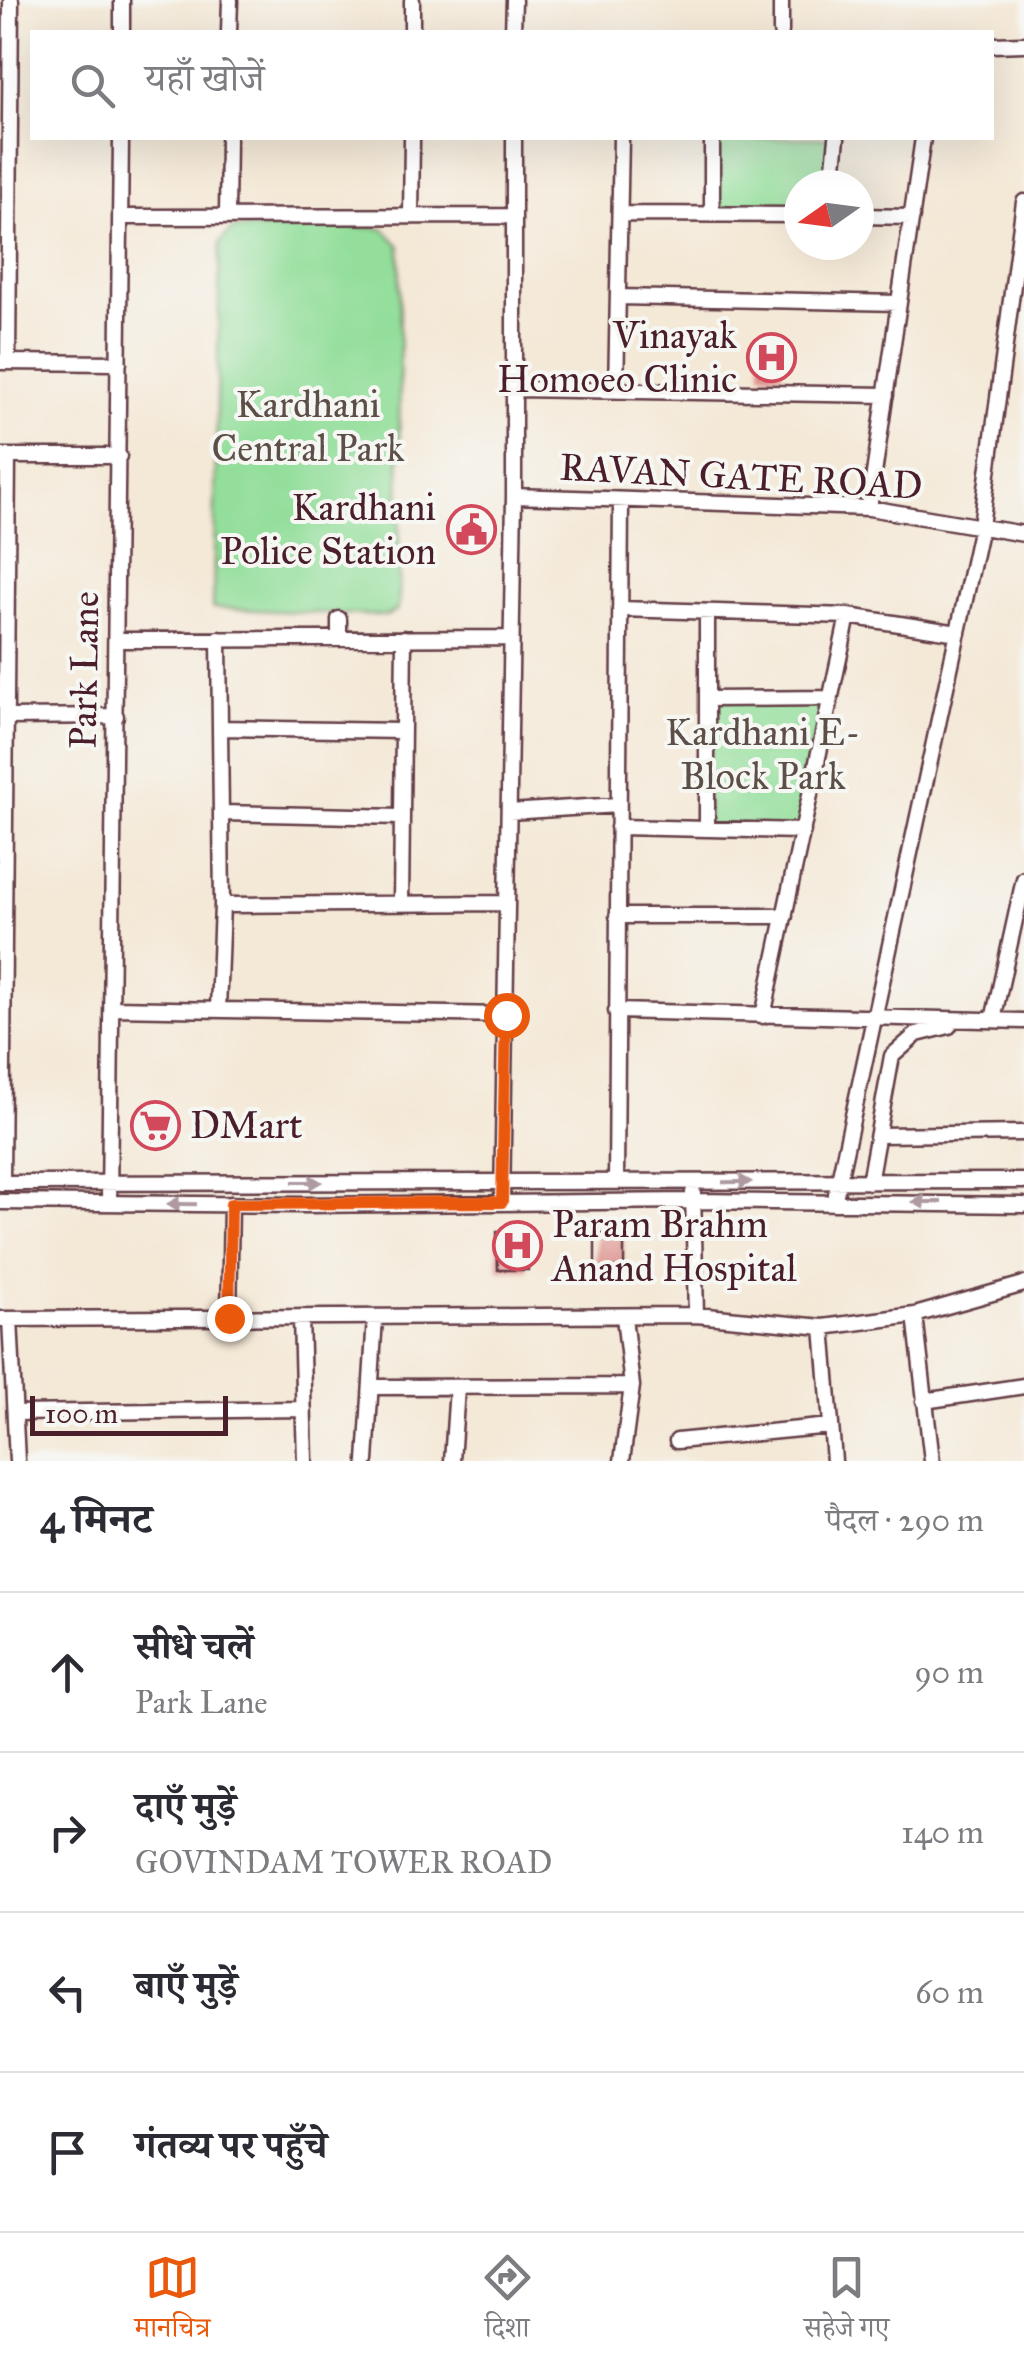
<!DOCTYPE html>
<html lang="hi">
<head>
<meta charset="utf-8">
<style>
	body { margin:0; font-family:"IM FELL Great Primer","Noto Serif Devanagari",serif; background:#f2f2f3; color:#2b2b33 }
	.compass { position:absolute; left:784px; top:170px; width:90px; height:90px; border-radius:50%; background:#fff; box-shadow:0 10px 40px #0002; rotate:256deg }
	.scale { position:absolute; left:30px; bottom:25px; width:198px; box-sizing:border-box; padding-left:10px; border:5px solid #4a1f2b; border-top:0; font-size:28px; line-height:35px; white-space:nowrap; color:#4a1f2b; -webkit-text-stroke:8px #f6f6f2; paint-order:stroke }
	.stop { position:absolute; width:30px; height:30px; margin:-22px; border:8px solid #ea580c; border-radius:50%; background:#fff }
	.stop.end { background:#ea580c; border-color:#fff; box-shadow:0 2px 10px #0008 }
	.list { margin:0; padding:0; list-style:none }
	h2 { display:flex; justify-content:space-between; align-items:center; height:130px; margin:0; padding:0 40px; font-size:42px }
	h2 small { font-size:32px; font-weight:400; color:#7c7c81 }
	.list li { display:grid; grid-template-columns:65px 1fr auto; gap:30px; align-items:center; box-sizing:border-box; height:160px; padding:0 40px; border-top:2px solid #e1e1e2 }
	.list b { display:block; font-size:38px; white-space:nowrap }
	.list p { margin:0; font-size:32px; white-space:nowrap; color:#7c7c81 }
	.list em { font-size:32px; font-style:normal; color:#7c7c81 }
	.icon { flex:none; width:55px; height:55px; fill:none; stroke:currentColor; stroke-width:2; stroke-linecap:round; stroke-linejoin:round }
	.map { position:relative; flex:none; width:1024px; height:1461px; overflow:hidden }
	.search { position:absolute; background:#fff; box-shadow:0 10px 40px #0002; left:30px; right:30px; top:30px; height:110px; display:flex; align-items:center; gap:25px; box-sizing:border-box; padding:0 35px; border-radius:0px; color:#7c7c81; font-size:38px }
	.sheet { height:770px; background:#fff }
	nav { display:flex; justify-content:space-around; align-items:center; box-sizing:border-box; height:140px; border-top:2px solid #e1e1e2; background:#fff; font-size:28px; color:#7c7c81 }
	nav a { display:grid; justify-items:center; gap:5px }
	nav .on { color:#ea580c }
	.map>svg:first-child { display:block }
	.green { fill:#92de9a; stroke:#6e7e62; stroke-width:2.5 }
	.building { fill:#dd8f8a }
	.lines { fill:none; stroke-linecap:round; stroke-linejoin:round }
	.minor-casing { stroke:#643d45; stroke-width:19 }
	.minor { stroke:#fff; stroke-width:14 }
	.oneway { fill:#ae9aa0 }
	.route { stroke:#ea580c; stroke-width:12 }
	.labels { text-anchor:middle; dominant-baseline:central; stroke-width:8; stroke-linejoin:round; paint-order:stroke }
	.poi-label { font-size:38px; fill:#4a1f2b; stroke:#f6f6f2; text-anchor:end }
	.park-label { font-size:38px; fill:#5c4f47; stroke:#f6f6f2 }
	.street-label { font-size:38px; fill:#4a1f2b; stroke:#f6f6f2 }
</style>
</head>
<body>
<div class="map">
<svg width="1024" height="1461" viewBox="0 0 1024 1461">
	<rect width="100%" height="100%" fill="#f6f6f2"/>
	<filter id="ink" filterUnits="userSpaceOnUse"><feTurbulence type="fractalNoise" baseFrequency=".01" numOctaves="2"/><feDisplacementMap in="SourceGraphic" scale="20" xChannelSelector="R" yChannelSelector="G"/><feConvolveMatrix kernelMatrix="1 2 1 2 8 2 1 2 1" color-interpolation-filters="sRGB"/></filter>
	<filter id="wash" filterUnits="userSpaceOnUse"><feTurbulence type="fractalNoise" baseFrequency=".0048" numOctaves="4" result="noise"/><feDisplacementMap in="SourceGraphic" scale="40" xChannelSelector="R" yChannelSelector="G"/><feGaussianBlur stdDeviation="2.25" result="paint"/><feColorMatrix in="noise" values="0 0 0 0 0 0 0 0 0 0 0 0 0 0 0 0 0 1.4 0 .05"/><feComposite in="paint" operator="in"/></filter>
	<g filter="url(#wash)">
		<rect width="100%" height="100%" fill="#f4e8d6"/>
		<!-- green -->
		<path class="green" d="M712,138H837L832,185H799V215L712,214Z
			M375,227L385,230L400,246L399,604L396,611L386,616L213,608L220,243L232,229Z
			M831,698L803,831L707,829V699Z"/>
		<g id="blocks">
			<!-- building -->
			<path class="building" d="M782,340L783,374H761L759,341Z
				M497,1232H527L528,1270H498Z
				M595,1234H624V1268H595Z"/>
		</g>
	</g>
	<g filter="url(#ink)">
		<use href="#blocks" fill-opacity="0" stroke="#643d45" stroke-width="2.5"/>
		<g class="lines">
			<defs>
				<path id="minor" d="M122,32V0
					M229,32L230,0
					M412,32V0
					M513,32L514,0
					M781,32V0
					M992,45L1024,44
					M832,185L837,138
					M620,214L799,215
					M712,214V138
					M227,216L228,138
					M411,216L412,138
					M859,216L912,217
					M120,217L514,216
					M618,297L899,303
					M0,362L119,363
					M8,362L11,0
					M514,389L886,395
					M616,391L621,138
					M0,456H119
					M514,496L869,508L1024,534
					M869,508L923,138
					M620,609L848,616L958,633
					M707,612V829
					M339,619V638
					M117,640L511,638
					M707,699L831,698
					M7,717L116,716
					M220,728L402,731
					M509,812L618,805
					M221,813L401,817
					M618,827L803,831
					M401,904L404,638
					M222,905L507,903
					M617,916H785
					M112,1008L505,1015
					M218,1010L222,905L219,639
					M616,1011L1024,1021
					M763,1016L848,616
					M993,1020L1024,879
					M878,1135L1024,1133
					M616,1182L621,500
					M869,1182L892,1056L917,1034L949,1026
					M0,1183L1024,1181
					M2,1183L8,456
					M0,1202L305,1205L692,1201L1024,1205
					M502,1202L514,496V138
					M109,1203L121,138
					M834,1203L981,526L1024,202
					M696,1315L823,1327L834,1461
					M915,1315L932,1461
					M301,1317L305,1461
					M229,1318L231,1204
					M0,1319L696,1315L693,1192
					M10,1319L17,1461
					M823,1327L915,1315L1024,1284
					M373,1387L632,1386L624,1317
					M924,1401L1024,1386
					M15,1413L304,1409
					M677,1441L830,1426
					M366,1461L375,1317
					M452,1461L457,1388
					M622,1461L632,1386"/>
			</defs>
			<!-- minor casing -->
			<use href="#minor" class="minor-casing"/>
			<!-- minor -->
			<use href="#minor" class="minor"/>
		</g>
		<!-- one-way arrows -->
		<defs><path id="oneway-solid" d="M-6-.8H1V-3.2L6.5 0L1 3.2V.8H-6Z" transform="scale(2.5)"/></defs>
		<g class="oneway">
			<use href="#oneway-solid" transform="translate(307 1182)"/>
			<use href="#oneway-solid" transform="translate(737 1182) rotate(-1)"/>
			<use href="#oneway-solid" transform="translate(927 1202) rotate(180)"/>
			<use href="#oneway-solid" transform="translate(182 1204) rotate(-179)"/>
		</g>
	</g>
	<g class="lines" filter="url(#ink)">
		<!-- route -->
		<path class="route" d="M229,1318L231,1204L502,1202L506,1015"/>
	</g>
	<!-- icons -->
	<defs>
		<symbol id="hospital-ring" viewBox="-11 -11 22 22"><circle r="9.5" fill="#f6f6f2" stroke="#d1495b" stroke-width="1.5"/><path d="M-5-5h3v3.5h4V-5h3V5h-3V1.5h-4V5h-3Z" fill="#d1495b"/></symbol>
		<symbol id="civic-ring" viewBox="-11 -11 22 22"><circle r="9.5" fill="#f6f6f2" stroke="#d1495b" stroke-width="1.5"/><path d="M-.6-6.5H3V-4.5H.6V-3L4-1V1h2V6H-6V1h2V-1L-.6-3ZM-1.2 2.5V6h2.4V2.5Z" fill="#d1495b"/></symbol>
		<symbol id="supermarket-ring" viewBox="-11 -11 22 22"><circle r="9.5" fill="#f6f6f2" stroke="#d1495b" stroke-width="1.5"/><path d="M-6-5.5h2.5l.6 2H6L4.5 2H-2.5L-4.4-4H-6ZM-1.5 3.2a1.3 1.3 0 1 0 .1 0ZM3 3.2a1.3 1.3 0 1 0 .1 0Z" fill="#d1495b"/></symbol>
	</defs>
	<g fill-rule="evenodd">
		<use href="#hospital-ring" x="744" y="330" width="55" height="55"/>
		<use href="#civic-ring" x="444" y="502" width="55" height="55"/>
		<use href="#supermarket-ring" x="128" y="1098" width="55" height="55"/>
		<use href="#hospital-ring" x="490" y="1218" width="55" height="55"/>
	</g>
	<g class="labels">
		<!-- poi labels -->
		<g class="poi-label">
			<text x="737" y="335">Vinayak<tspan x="737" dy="44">Homoeo Clinic</tspan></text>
			<text x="436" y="507">Kardhani<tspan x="436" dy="44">Police Station</tspan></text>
			<text x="190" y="1125" text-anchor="start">DMart</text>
			<text x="552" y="1224" text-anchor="start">Param Brahm<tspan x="552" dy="44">Anand Hospital</tspan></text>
		</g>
		<!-- park labels -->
		<g class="park-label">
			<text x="308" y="404">Kardhani<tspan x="308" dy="44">Central Park</tspan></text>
			<text x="763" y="732">Kardhani E-<tspan x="763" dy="44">Block Park</tspan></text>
		</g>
		<!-- street labels -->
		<g class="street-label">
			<text transform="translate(741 476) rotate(3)">RAVAN GATE ROAD</text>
			<text transform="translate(84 670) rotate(-89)">Park Lane</text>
		</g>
	</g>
</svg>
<svg class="compass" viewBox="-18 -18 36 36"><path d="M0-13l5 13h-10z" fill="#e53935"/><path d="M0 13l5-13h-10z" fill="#7c7c81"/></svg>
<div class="scale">100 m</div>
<div class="stop" style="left:506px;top:1015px"></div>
<div class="stop end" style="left:229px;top:1318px"></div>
<div class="search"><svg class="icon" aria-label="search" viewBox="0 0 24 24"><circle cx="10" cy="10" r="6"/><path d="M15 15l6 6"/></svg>यहाँ खोजें</div>
</div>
<section class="sheet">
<h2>4 मिनट<small>पैदल · 290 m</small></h2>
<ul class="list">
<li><svg class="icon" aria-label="ahead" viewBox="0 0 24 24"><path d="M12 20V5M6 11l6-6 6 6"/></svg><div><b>सीधे चलें</b><p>Park Lane</p></div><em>90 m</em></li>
<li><svg class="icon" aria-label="right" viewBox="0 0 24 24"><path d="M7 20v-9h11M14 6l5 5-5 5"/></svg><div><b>दाएँ मुड़ें</b><p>GOVINDAM TOWER ROAD</p></div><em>140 m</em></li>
<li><svg class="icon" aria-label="left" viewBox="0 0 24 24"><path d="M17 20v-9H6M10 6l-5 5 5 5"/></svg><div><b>बाएँ मुड़ें</b></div><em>60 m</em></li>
<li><svg class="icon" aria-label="arrive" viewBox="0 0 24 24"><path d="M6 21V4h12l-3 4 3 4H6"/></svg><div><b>गंतव्य पर पहुँचे</b></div></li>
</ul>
</section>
<nav>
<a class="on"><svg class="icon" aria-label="map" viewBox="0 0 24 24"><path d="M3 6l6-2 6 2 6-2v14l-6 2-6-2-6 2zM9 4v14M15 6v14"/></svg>मानचित्र</a>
<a><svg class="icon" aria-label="directions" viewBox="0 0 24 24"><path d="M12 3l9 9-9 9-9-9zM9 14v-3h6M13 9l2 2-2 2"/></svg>दिशा</a>
<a><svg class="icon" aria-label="saved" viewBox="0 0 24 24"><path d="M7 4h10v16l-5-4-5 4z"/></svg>सहेजे गए</a>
</nav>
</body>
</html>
